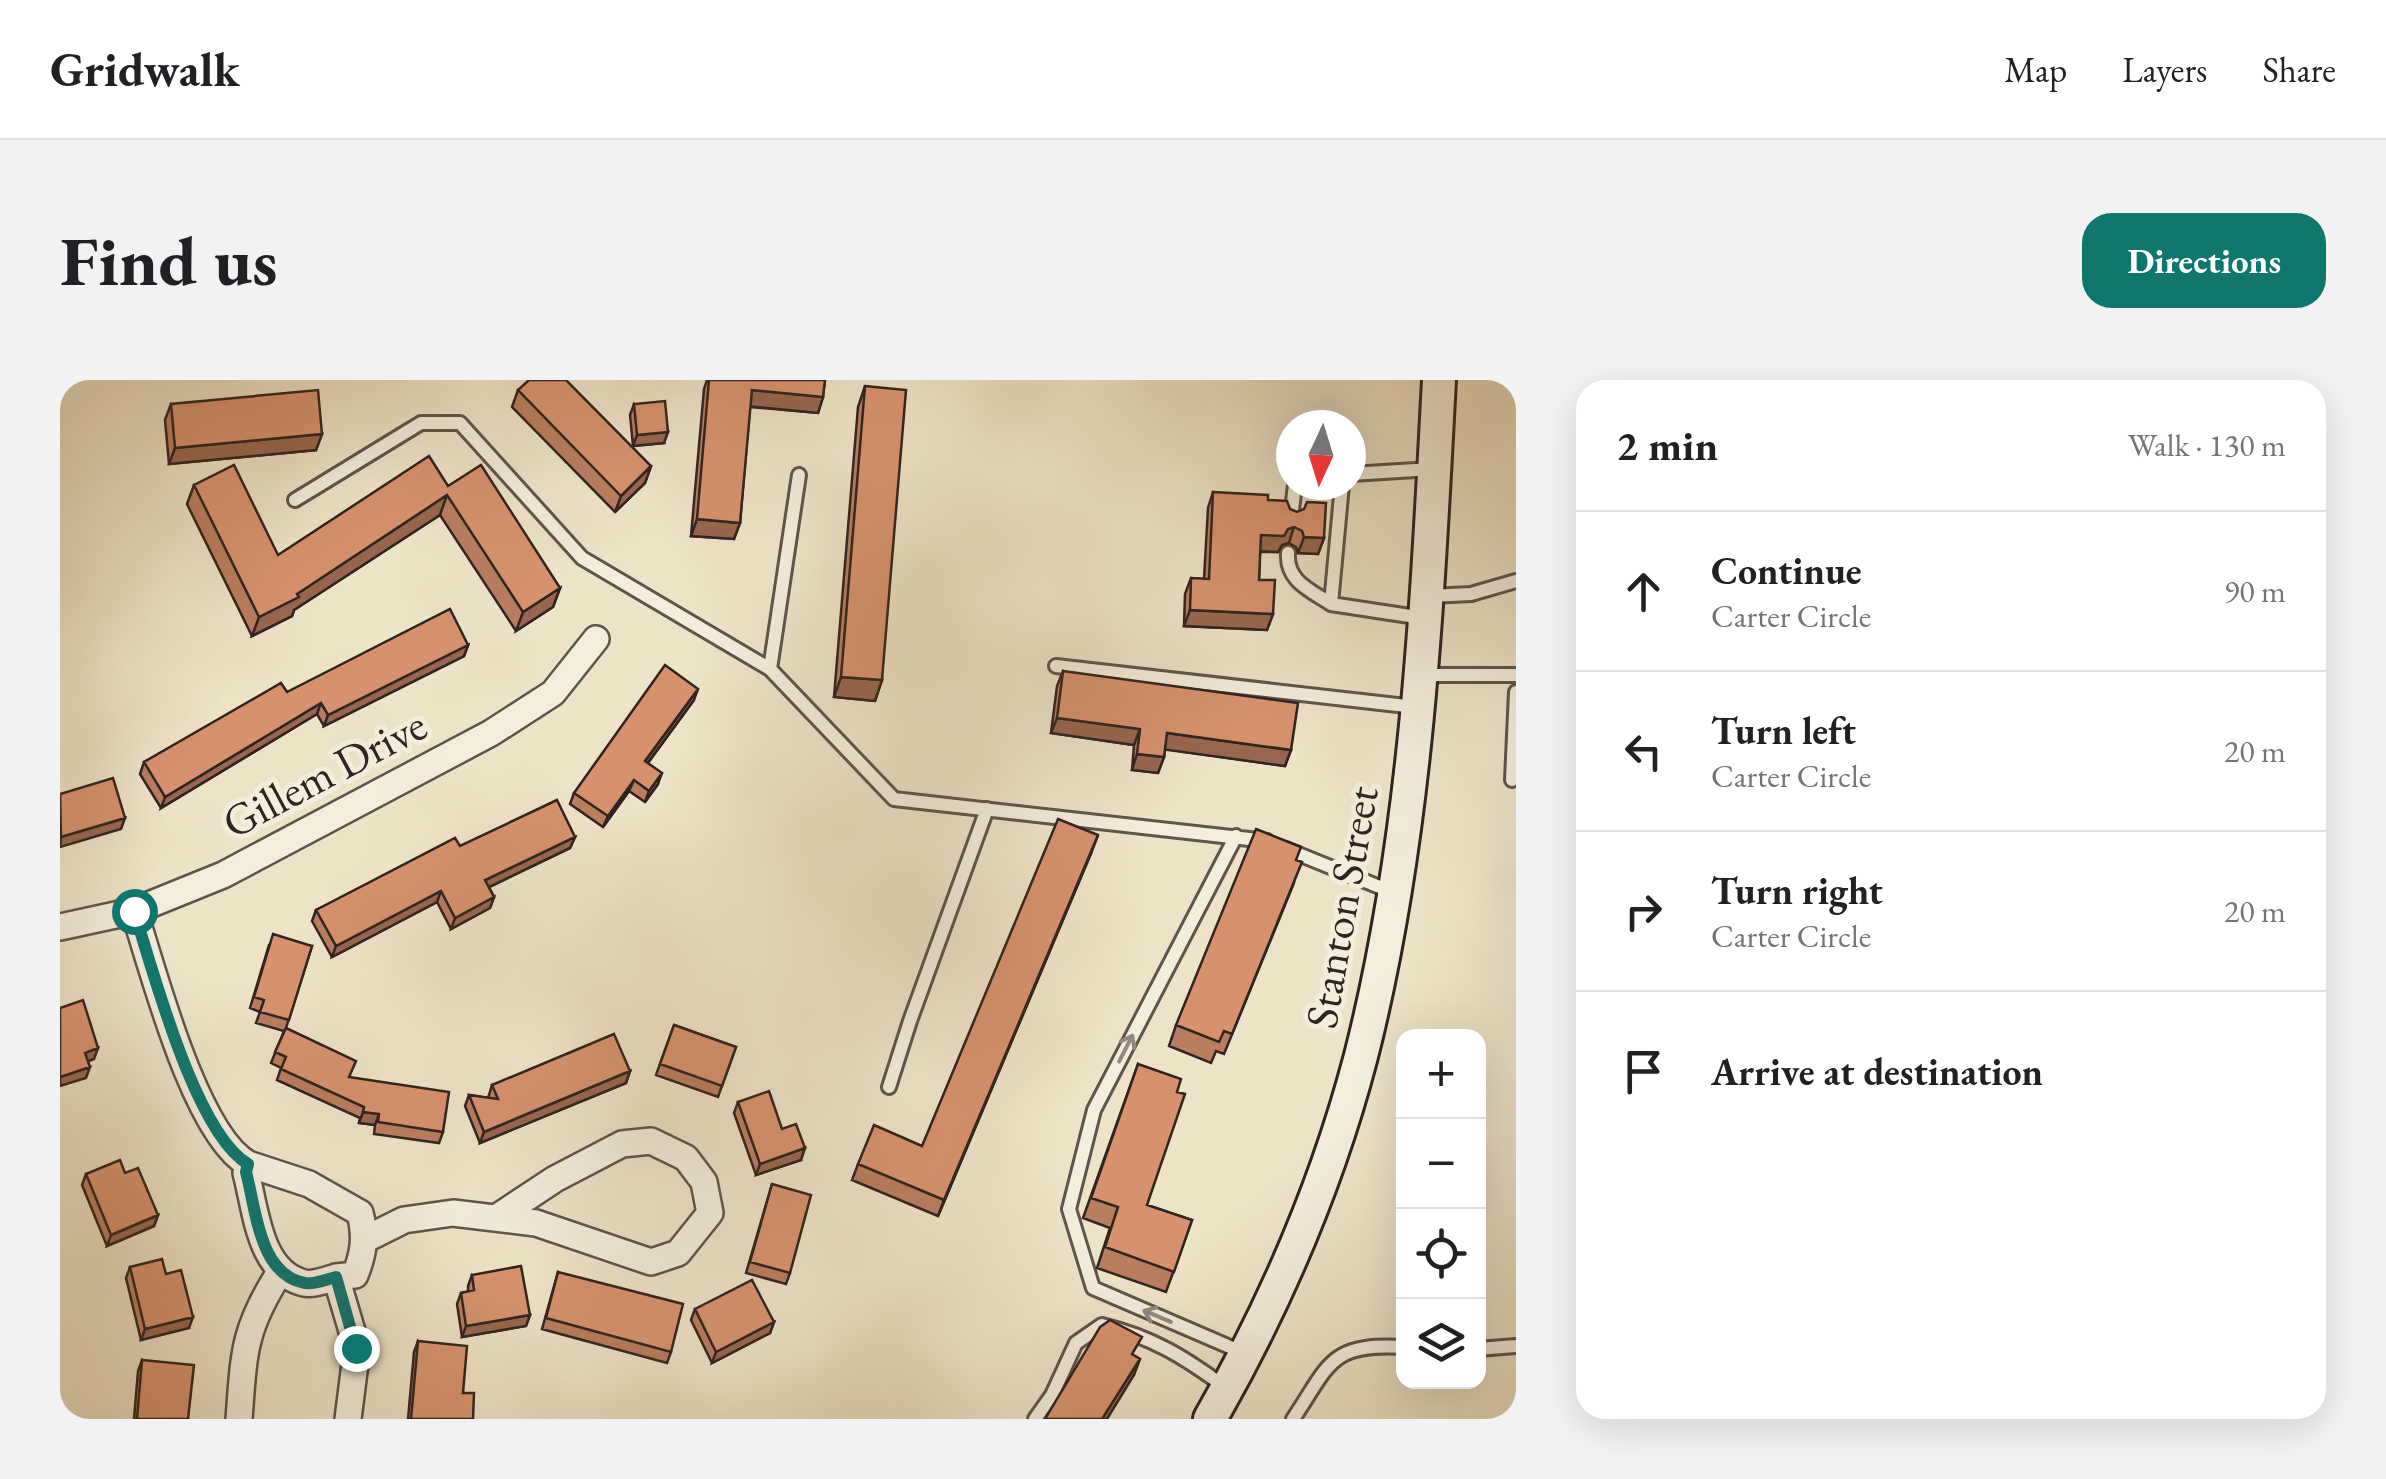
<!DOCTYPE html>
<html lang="en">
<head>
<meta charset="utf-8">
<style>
	body { margin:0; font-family:"EB Garamond",serif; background:#f2f2f2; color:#202124 }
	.controls { position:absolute; right:30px; bottom:30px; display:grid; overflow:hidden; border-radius:20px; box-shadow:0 10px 40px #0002 }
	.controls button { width:90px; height:90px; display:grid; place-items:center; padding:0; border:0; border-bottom:2px solid #e0e0e0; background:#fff; color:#202124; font:50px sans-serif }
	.compass { position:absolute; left:1216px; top:30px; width:90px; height:90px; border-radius:50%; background:#fff; box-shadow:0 10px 40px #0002; rotate:184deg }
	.stop { position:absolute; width:30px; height:30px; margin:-22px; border:8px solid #0f766e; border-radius:50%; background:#fff }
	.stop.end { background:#0f766e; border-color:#fff; box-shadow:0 2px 10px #0008 }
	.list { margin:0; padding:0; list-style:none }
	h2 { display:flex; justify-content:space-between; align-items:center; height:130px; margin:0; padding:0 40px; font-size:42px }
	h2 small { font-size:32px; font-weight:400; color:#757577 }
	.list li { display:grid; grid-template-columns:65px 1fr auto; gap:30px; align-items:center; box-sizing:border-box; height:160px; padding:0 40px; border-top:2px solid #e0e0e0 }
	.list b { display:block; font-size:38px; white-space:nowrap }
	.list p { margin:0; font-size:32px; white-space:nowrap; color:#757577 }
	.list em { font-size:32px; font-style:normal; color:#757577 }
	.icon { flex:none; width:55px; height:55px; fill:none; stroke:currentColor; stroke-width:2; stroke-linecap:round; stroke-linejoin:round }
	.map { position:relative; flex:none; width:1456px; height:1039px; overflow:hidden; border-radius:30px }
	header { display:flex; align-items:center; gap:60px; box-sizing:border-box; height:140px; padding:0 50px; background:#fff; border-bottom:2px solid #e0e0e0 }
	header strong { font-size:48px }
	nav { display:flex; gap:55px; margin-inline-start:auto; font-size:35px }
	.intro { display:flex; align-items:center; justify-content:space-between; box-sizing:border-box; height:240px; padding:0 60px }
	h1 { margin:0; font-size:70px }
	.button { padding:25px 45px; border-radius:30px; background:#0f766e; color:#fff; font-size:35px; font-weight:700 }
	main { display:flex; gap:60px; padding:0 60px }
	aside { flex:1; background:#fff; border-radius:30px; box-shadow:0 10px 40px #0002 }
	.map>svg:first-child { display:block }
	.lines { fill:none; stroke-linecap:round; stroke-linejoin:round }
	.lane-casing { stroke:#5f5449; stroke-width:18 }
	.street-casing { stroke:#5f5449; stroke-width:30 }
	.secondary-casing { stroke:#30241f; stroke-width:38 }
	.lane { stroke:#f3eddb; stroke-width:12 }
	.street { stroke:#f3eddb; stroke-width:25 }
	.secondary { stroke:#f3eddb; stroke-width:32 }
	.wall { fill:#b97d5f; stroke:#30241f; stroke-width:2.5 }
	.shaded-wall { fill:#96664e; stroke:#30241f; stroke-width:2.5 }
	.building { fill:#d7916f; stroke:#30241f; stroke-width:2.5 }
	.oneway { stroke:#92887d }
	.route { stroke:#0f766e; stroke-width:12 }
	.labels { text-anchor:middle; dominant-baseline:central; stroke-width:10; stroke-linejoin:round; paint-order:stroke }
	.street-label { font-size:45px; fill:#30241f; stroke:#f3eddb }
</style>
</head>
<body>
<header>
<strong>Gridwalk</strong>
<nav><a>Map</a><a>Layers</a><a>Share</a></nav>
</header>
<div class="intro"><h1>Find us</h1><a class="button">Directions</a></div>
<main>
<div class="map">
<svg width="1456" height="1039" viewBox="0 0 1456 1039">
	<rect width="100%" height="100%" fill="#ede3c7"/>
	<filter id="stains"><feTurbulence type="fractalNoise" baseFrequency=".002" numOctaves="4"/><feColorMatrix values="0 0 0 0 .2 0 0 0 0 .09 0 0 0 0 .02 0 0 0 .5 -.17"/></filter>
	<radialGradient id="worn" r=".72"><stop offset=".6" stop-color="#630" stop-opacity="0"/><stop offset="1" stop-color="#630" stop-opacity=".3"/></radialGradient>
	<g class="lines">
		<defs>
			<path id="lane" d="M1291,94L1372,89
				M1282,105L1271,224L1363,238
				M235,120L361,43H400L522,178L710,289L834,419L1207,461
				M1231,138L1235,105
				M1228,173C1226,201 1250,210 1271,224
				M1370,216L1411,214L1456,201
				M996,286L1355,327
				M710,289L739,95
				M1364,295H1456
				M1452,400L1456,312
				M1176,456L1034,730L1009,829L1033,908L1184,973
				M1226,469L1332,512
				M829,707L850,641L927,429
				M1418,969L1456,966
				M975,1039L992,1015L1016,963L1042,945C1092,957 1124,977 1165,1007
				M1233,1039C1270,984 1269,963 1344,967"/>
			<path id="street" d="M74,531C93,590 135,754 188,784L186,793C196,830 199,892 244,903C253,905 266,900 276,897L297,968L288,1039
				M0,547L74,531L163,495L431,353L493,313L536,259
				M188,784L249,804L300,833C306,856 304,873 295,895L276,897
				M304,860L344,840L393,833L476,843L591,882L618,873L650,833L644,802L626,778L591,761L562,764L495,799L436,838
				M179,1039C184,973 183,950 220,892"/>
			<path id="secondary" d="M1150,1039C1214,927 1268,802 1301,676C1357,456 1367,226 1379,0"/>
		</defs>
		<!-- lane casing -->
		<use href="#lane" class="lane-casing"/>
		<!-- street casing -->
		<use href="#street" class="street-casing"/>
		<!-- secondary casing -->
		<use href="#secondary" class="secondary-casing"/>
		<!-- lane -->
		<use href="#lane" class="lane"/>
		<!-- street -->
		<use href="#street" class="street"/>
		<!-- secondary -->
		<use href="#secondary" class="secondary"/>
	</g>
	<!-- wall -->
	<path class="wall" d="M647,0H765L763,17L758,33L690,27L680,143L674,159L631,156L644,9Z
		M805,6L822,300L815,321L774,317L798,27Z
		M458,10L591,86L585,103L555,132L452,27Z
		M111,24L262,54L256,70L109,84L105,40Z
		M574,24L604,63L573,66L570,35Z
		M134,105L218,175L388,106L500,208L493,227L456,251L380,135L234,230L232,236L192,256L127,124Z
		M1153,112L1208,120L1237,132L1264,158L1258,174L1238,173L1236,167L1229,163L1222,165L1218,172H1200L1199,200L1213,234L1207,250L1124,246L1125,214L1131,198L1144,199L1148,128Z
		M408,265L404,276L264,346L257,334L101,428L80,394L84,382L227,312Z
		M1003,291L1231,370L1225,386L1105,369L1104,377L1098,393L1072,390L1074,365L991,353L997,306Z
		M634,320L588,383L598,404L585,422L569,411L543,447L510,424L514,413Z
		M515,457L510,468L429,507L434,517L430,528L391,549L377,522L272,577L252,541L256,530L400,466Z
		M1032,471L878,836L792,800L798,784L862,766Z
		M1236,480L1234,503L1164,674L1156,671L1151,683L1109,666L1116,645Z
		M209,565L252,566L226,648L290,697L383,752L379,763L314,754L315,745L299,743L300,738L217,700L221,688L211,683L224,651L196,643L200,632L190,628Z
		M614,645L676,667L658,717L596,695Z
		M1078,684L1117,712L1087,825L1132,840L1106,912L1037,888L1050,848L1023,838Z
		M570,691L566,703L420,763L405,726L409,715L428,718L432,705Z
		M678,722L722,749L741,780L696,795L674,733Z
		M65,793L98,835L94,846L47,866L22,805L26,794Z
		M712,804L730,893L726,904L686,893Z
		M70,887L106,894L129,948L81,960L66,898Z
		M498,892L611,972L607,983L482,949Z
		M412,895L470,935L466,946L402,957L397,924L401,913L408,911V906Z
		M635,929L714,942L710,953L652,983L631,940Z
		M358,961L403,1013L413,1039H348L354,972Z
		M82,980L128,1039H74L78,991Z"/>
	<!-- shaded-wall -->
	<path class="shaded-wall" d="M692,10L763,17L758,33L686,26Z
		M608,52L604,63L573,66L577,55Z
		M262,54L256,70L109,84L115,68Z
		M591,86L585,103L555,132L561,116Z
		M387,115L380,135L234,230L232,236L192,256L199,237L237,214Z
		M637,139L680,143L674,159L631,156Z
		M1234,147L1229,163L1222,165L1218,172L1195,171L1201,155Z
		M1244,157L1264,158L1258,174L1238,173Z
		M500,208L493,227L456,251L463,232Z
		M1130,230L1213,234L1207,250L1124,246Z
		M408,265L404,276L264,346L268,335Z
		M781,297L822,300L815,321L774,317Z
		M638,309L634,320L581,392L585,381Z
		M261,323L257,334L101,428L105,417Z
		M997,338L1080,349L1074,365L991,353Z
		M1107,353L1231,370L1225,386L1101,369Z
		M1077,374L1104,377L1098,393L1072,390Z
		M602,393L598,404L585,422L589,411Z
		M574,400L569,411L543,447L548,436Z
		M65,438L61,449L0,467L1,457Z
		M1038,455L1032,471L878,836L884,820Z
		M515,457L510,468L421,511L425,500Z
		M381,511L377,522L272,577L276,566Z
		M434,517L430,528L391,549L395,538Z
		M38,668L34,679L21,684L25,673Z
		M30,687L26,698L0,706V697Z
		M570,691L566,703L420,763L424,752Z
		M303,732L319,734L315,745L299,743Z
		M745,768L741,780L696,795L700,784Z
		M98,835L94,846L47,866L51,855Z
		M470,935L466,946L402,957L406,946Z
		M133,937L129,948L81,960L85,949Z
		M714,942L710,953L652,983L656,972Z
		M1080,979L1074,995L1047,1039H1042Z"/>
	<!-- building -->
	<path class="building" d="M469,0H506L591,86L561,116L458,10Z
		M649,0H765L763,17L692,10L680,143L637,139Z
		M805,6L846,10L822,300L781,297Z
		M258,10L262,54L115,68L111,24Z
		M605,21L608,52L577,55L574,24Z
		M369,76L388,106L421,85L500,208L463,232L387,115L237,214L239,217L199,237L134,105L174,85L218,175Z
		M1153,112L1208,115V120L1227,121L1230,129L1237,132L1244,129L1247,122L1266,123L1264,158L1244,157L1242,151L1234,147L1228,149L1224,156L1201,155L1199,200H1215L1213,234L1130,230L1131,198L1149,199Z
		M390,229L408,265L268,335L261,323L105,417L84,382L221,303L227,312Z
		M605,285L638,309L585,381L602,393L589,411L574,400L548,436L514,413Z
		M1003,291L1238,323L1231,370L1107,353L1104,377L1077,374L1080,349L997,338Z
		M53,398L65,438L1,457L0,414Z
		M497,420L515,457L425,500L434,517L395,538L381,511L276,566L256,530L395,458L400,466Z
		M998,439L1038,455L884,820L798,784L814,745L862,766Z
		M1196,449L1241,467L1236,480L1242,482L1172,654L1164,651L1159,662L1116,645Z
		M213,554L252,566L229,640L200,632L204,620L194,617Z
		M23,620L38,668L25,673L30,687L0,697V628Z
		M614,645L676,667L662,706L600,684Z
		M226,648L296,681L289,697L389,712L383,752L318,742L319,734L303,732L304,727L221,689L226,677L215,672Z
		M554,654L570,691L424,752L409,715L438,719L432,705Z
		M1078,684L1121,699L1117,712L1125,714L1087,825L1132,840L1114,892L1045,867L1058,827L1031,818Z
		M709,711L722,749L736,744L745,768L700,784L678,722Z
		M60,780L65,793L78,788L98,835L51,855L26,794Z
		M712,804L751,815L730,893L690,882Z
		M102,879L106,894L121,890L133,937L85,949L70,887Z
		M461,886L470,935L406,946L401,913L414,910L412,895Z
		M498,892L623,924L611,972L486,938Z
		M692,900L714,942L656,972L635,929Z
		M1050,940L1082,957L1072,974L1080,979L1042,1039H985L1040,947Z
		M358,961L407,966L403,1013H414L413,1039H351Z
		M82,980L134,985L128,1039H77Z"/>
	<!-- one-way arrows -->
	<defs><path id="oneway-shaft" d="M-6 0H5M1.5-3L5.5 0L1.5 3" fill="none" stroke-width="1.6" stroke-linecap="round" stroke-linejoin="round" transform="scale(2.5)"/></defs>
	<g class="oneway">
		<use href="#oneway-shaft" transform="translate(1066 668) rotate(-63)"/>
		<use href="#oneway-shaft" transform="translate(1097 936) rotate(-157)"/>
	</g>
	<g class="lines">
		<!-- route -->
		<path class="route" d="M74,531C93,590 135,753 188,784L186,792C196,829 199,895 245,903C254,905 267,899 276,897L296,968"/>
	</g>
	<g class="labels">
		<!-- street labels -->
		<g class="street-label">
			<text transform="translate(264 393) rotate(-28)">Gillem Drive</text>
			<text transform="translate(1281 527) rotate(-80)">Stanton Street</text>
		</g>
	</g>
	<rect width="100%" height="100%" filter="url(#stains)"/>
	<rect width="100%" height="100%" fill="url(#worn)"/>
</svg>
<div class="controls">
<button>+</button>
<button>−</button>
<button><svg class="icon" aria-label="locate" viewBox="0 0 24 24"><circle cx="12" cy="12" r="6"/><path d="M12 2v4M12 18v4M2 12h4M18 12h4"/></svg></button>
<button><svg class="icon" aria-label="layers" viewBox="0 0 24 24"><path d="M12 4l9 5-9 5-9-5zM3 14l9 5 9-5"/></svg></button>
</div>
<svg class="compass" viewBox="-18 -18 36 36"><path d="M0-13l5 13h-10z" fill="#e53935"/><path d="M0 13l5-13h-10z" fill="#757577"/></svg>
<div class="stop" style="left:74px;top:531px"></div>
<div class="stop end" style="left:296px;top:968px"></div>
</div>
<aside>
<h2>2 min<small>Walk · 130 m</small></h2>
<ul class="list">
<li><svg class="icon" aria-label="ahead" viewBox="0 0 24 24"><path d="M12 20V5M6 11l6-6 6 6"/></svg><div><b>Continue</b><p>Carter Circle</p></div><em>90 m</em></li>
<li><svg class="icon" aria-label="left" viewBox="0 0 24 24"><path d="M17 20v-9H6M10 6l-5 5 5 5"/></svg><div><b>Turn left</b><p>Carter Circle</p></div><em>20 m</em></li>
<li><svg class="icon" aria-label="right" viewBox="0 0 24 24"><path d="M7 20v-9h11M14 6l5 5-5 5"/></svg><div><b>Turn right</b><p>Carter Circle</p></div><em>20 m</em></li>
<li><svg class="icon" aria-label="arrive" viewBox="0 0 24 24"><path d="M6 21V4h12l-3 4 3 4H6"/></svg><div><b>Arrive at destination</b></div></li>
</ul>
</aside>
</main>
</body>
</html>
